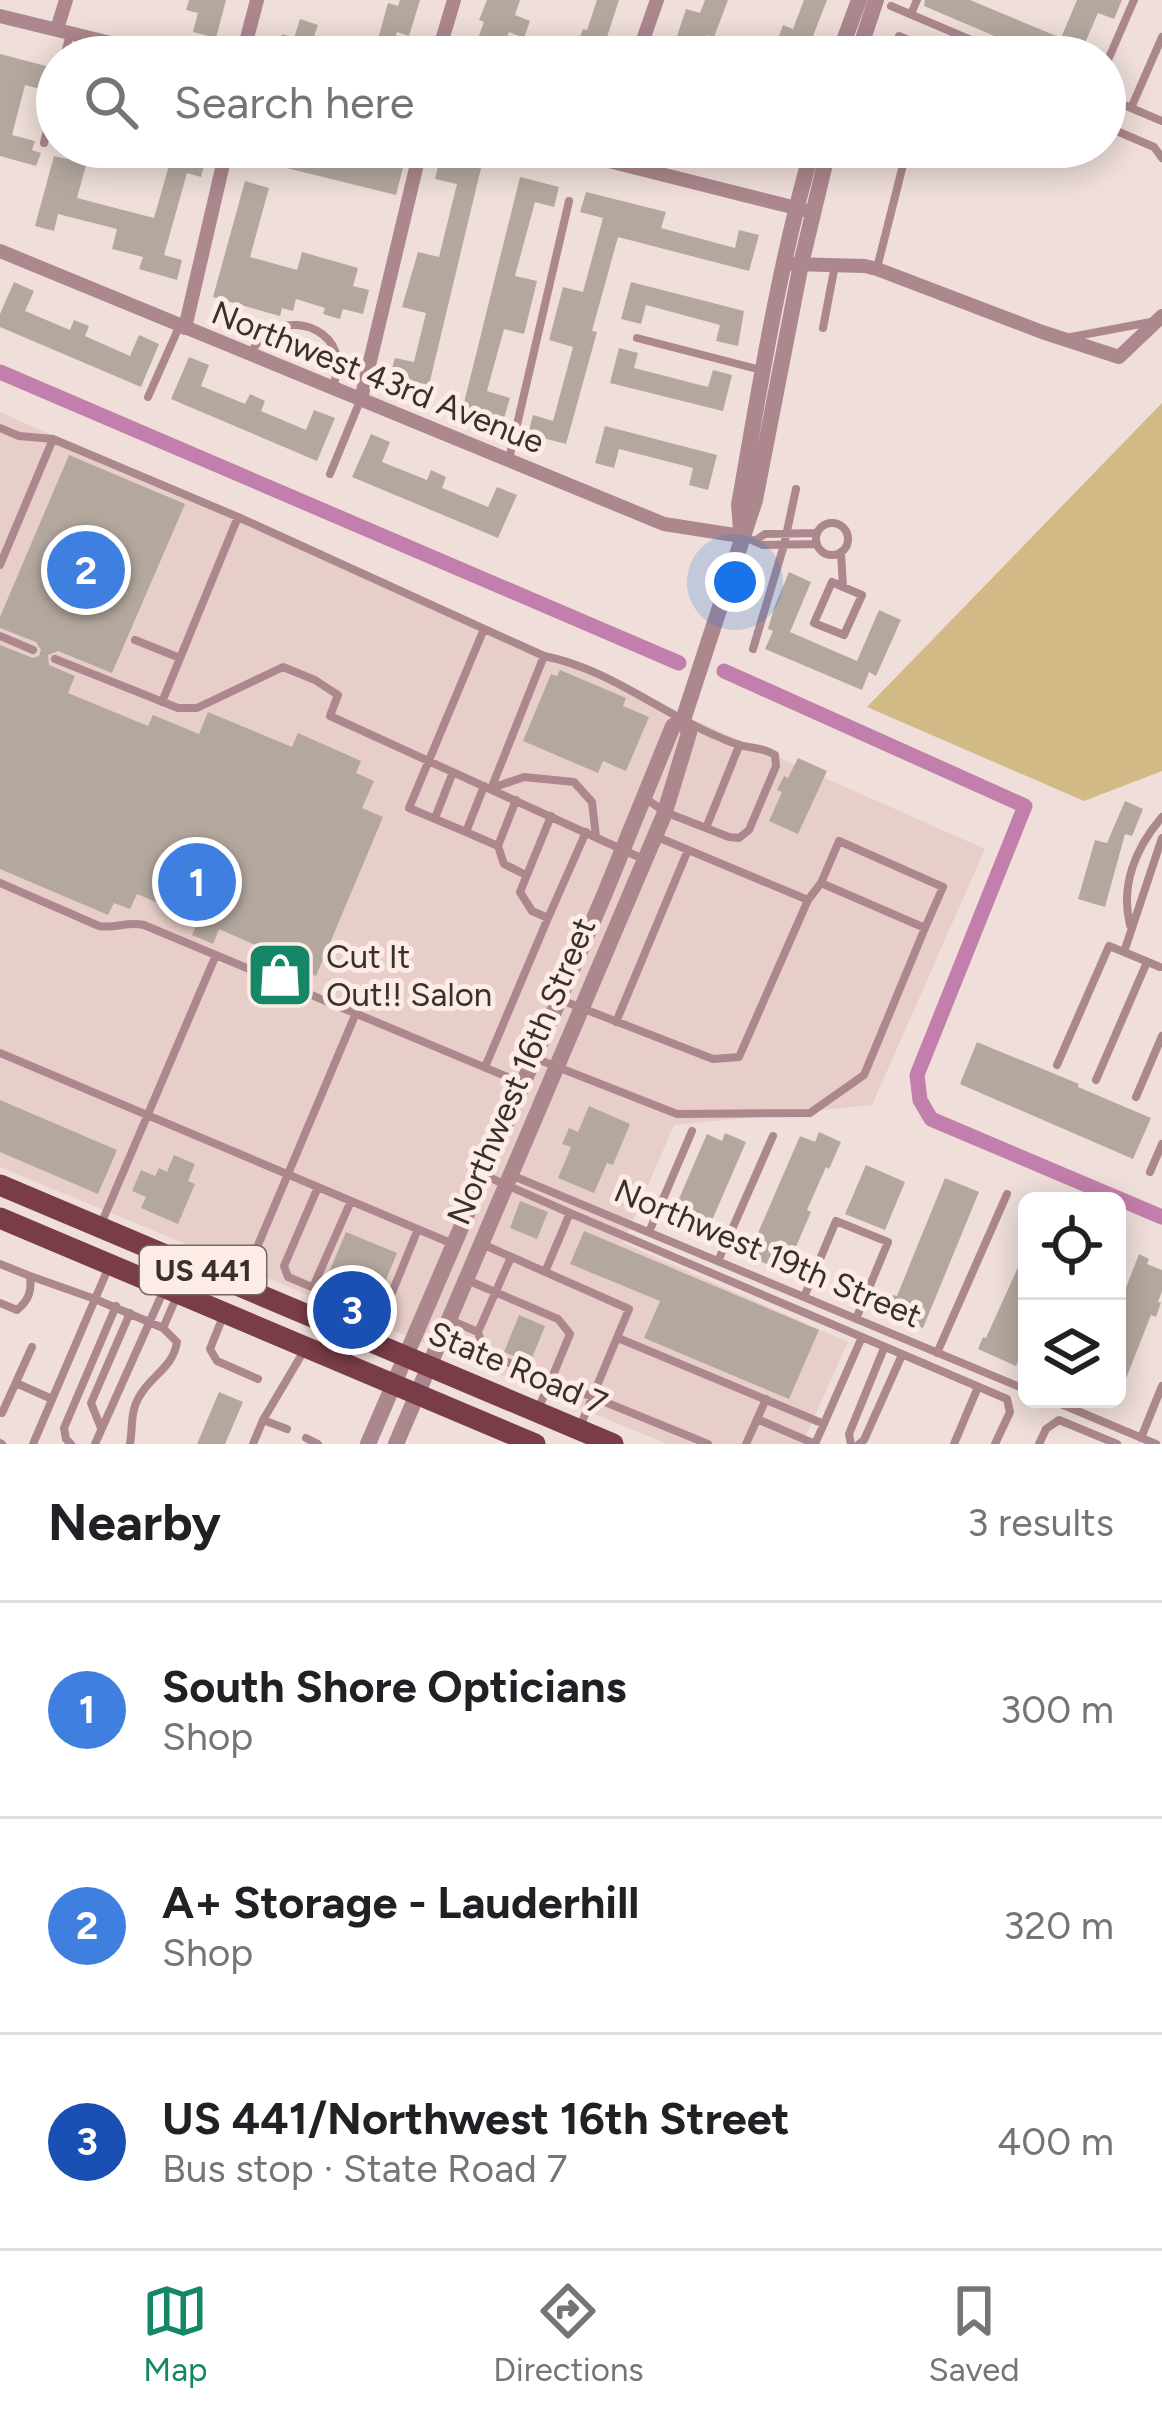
<!DOCTYPE html>
<html lang="en">
<head>
<meta charset="utf-8">
<style>
	body { margin:0; font-family:Figtree,sans-serif; background:#f6f6f6; color:#202124 }
	.controls { position:absolute; right:36px; bottom:36px; display:grid; overflow:hidden; border-radius:18px; box-shadow:0 6px 30px #0003 }
	.controls button { width:108px; height:108px; display:grid; place-items:center; padding:0; border:0; border-bottom:3px solid #e0e0e0; background:#fff; color:#202124; font:60px sans-serif }
	.you { position:absolute; left:735px; top:582px; width:42px; height:42px; margin:-30px; border:9px solid #fff; border-radius:50%; background:#1a73e8; box-shadow:0 0 0 18px #1a73e833 }
	.badge { display:grid; place-items:center; width:78px; height:78px; border-radius:50%; background:#158766; color:#fff; font-size:39px; font-weight:700 }
	.pin { position:absolute; translate:-50% -50%; border:6px solid #fff; box-shadow:0 3px 12px #0006 }
	.list { margin:0; padding:0; list-style:none }
	h2 { display:flex; justify-content:space-between; align-items:center; height:156px; margin:0; padding:0 48px; font-size:51px }
	h2 small { font-size:39px; font-weight:400; color:#757577 }
	.list li { display:grid; grid-template-columns:78px 1fr auto; gap:36px; align-items:center; box-sizing:border-box; height:216px; padding:0 48px; border-top:3px solid #e0e0e0 }
	.list b { display:block; font-size:45px; white-space:nowrap }
	.list p { margin:0; font-size:39px; white-space:nowrap; color:#757577 }
	.list em { font-size:39px; font-style:normal; color:#757577 }
	.icon { flex:none; width:66px; height:66px; fill:none; stroke:currentColor; stroke-width:2; stroke-linecap:round; stroke-linejoin:round }
	.map { position:relative; flex:none; width:1162px; height:1444px; overflow:hidden }
	.search { position:absolute; background:#fff; box-shadow:0 6px 30px #0003; left:36px; right:36px; top:36px; height:132px; display:flex; align-items:center; gap:30px; box-sizing:border-box; padding:0 42px; border-radius:66px; color:#757577; font-size:45px }
	.sheet { height:804px; background:#fff }
	nav { display:flex; justify-content:space-around; align-items:center; box-sizing:border-box; height:168px; border-top:3px solid #e0e0e0; background:#fff; font-size:33px; color:#757577 }
	nav a { display:grid; justify-items:center; gap:6px }
	nav .on { color:#158766 }
	.map>svg:first-child { display:block }
	.built { fill:#e8cec8 }
	.green { fill:#d1ba85 }
	.lines { fill:none; stroke-linecap:round; stroke-linejoin:round }
	.canal { stroke:#c27fab; stroke-width:15 }
	.building { fill:#b4a89e }
	.service { stroke:#ac878d; stroke-width:8 }
	.minor { stroke:#ac878d; stroke-width:14 }
	.tertiary { stroke:#ac878d; stroke-width:16 }
	.primary { stroke:#793c49; stroke-width:21 }
	.labels { text-anchor:middle; dominant-baseline:central; stroke-width:10; stroke-linejoin:round; paint-order:stroke }
	.shield { fill:#fdebe6; stroke:#726865; stroke-width:3 }
	.shield-label { font-size:30px; font-weight:bold; fill:#37302e }
	.street-label { font-size:33px; fill:#37302e; stroke:#fdebe6 }
	.poi-label { font-size:33px; fill:#37302e; stroke:#fdebe6; text-anchor:start }
</style>
</head>
<body>
<div class="map">
<svg width="1162" height="1444" viewBox="0 0 1162 1444">
	<rect width="100%" height="100%" fill="#efded9"/>
	<!-- built -->
	<path class="built" d="M0,412L985,849L872,1105L674,1125L623,1243L848,1342L802,1444H667L0,1167Z"/>
	<!-- green -->
	<path class="green" d="M1162,403V771L1084,801L867,707Z"/>
	<g class="lines">
		<!-- canal -->
		<path class="canal" d="M0,372L679,663
			M724,671L1025,806L917,1075L920,1100L931,1119L1162,1217"/>
	</g>
	<!-- building -->
	<path class="building" d="M189,0H226L216,38L193,32L198,13L186,10Z
		M400,0H420L409,36L397,32L390,57H373L388,3L398,6Z
		M487,0H520L515,15L530,21L524,38L509,32L500,57H471L484,22L479,20Z
		M597,0H619L607,37L612,39L606,56L593,51L591,57H572L583,29L587,30Z
		M705,0H728L714,37L708,35L703,48L696,46L693,55L673,48L686,9L700,13Z
		M804,0H827L813,36L815,37L808,57H771L783,25L793,29Z
		M925,0H970L1061,38L1077,0H1122L1114,19L1098,13L1085,43L1103,51L1100,57H1044L924,6Z
		M300,19L318,25L307,57H296L277,50L282,34L294,38Z
		M0,54L50,67L44,90L25,85L12,135L35,141L32,150L41,153L36,166L0,156Z
		M70,147H91L77,198L154,218L174,148L206,158L201,177L187,173L164,255L182,260L177,280L139,269L143,257L112,249L117,229L58,214L54,231L35,226L54,156L67,159Z
		M245,147H299L317,151L318,147H334L333,153L380,165L385,147L408,148L396,195L242,157Z
		M440,158L481,168L429,385L390,376L395,358L414,362L426,313L402,307L418,252L439,257L457,184L435,179Z
		M520,177L559,187L554,207L535,202L515,276L537,281L524,334L504,329L487,391L510,398L504,418L463,407Z
		M245,181L269,188L250,257L297,270L302,252L358,268L353,286L369,290L363,314L343,309L340,319L323,314L325,308L296,299L293,311L282,308L280,316L213,297Z
		M586,192L666,212L661,228L735,248L739,230L759,235L749,271L618,237L592,331L597,332L566,444L528,434L533,415L553,421L573,347L549,340L563,287L583,292L603,218L580,212Z
		M14,282L34,291L25,311L70,330L74,320L89,326L85,336L130,356L139,335L159,344L141,387L0,327V314Z
		M631,282L744,311L738,346L716,341L720,325L646,305L641,324L621,319Z
		M619,348L638,353L634,368L708,387L713,370L732,375L723,411L610,383Z
		M189,357L209,365L201,386L245,404L250,394L265,401L261,411L306,430L314,410L335,418L317,461L171,399Z
		M605,426L717,455L708,490L689,485L693,468L619,449L614,468L595,463Z
		M371,434L390,442L382,462L427,480L431,470L446,477L442,488L488,507L497,487L517,495L498,538L352,477Z
		M69,455L185,504L112,673L58,651L48,655L49,665L75,676L68,693L148,726L153,715L199,734L208,712L292,747L298,733L361,761L356,773L374,781L362,808L383,817L316,976L280,961L276,971L254,962L260,947L219,929L213,944L192,935L199,920L137,894L130,909L114,903L108,915L0,869V645L33,658L39,656L41,650L36,642L0,628V617Z
		M789,572L811,582L790,632L857,661L879,610L901,620L876,676L869,672L862,690L765,649L773,631L768,629L774,608Z
		M560,670L626,698L623,706L649,717L626,771L603,761L598,773L523,741L551,674L557,676Z
		M798,758L827,771L798,834L769,821L782,792L777,790L784,776L788,778Z
		M1125,801L1143,809L1132,836L1125,834L1105,907L1078,899L1095,840L1107,843Z
		M977,1042L1079,1084L1078,1087L1151,1118L1133,1159L960,1084Z
		M0,1100L117,1150L98,1194L0,1152Z
		M589,1106L630,1124L613,1165L607,1163L594,1193L558,1178L571,1147L562,1144L569,1128L578,1132Z
		M819,1132L841,1142L829,1169L826,1167L807,1210L811,1212L785,1272L748,1256L800,1136L815,1142Z
		M725,1133L746,1142L703,1241L668,1224L707,1134L722,1141Z
		M174,1155L195,1164L188,1181L195,1184L178,1224L141,1208L146,1197L132,1191L141,1170L155,1176L159,1168L167,1172Z
		M866,1165L905,1182L885,1230L845,1214Z
		M945,1178L979,1192L923,1328L886,1312L893,1295L897,1296Z
		M520,1201L548,1212L537,1239L510,1228Z
		M584,1231L819,1330L789,1399L644,1338L660,1301L570,1264Z
		M346,1232L397,1253L378,1300L326,1279Z
		M1139,1254L1149,1259L1147,1264L1162,1270V1291L1158,1302L1161,1303L1156,1317L1151,1315L1118,1399L1117,1311Z
		M1019,1265L1027,1269V1342L1016,1366L978,1349L983,1337L986,1338Z
		M519,1315L545,1326L530,1363L504,1352Z
		M219,1392L243,1402L225,1444H197Z"/>
	<g class="lines">
		<!-- service -->
		<path class="service" d="M891,6L1011,57
			M911,14L917,0
			M64,57L70,34
			M892,57L899,36L947,57
			M1105,67L1134,0
			M1105,97L1162,121
			M1131,108L1162,37
			M1105,126L1154,147L1162,158
			M44,143L57,88
			M352,150L353,147
			M877,268L904,161L919,147
			M823,328L835,265
			M1071,337L1151,322
			M637,338L761,370
			M251,355C266,311 330,318 337,358C338,367 335,378 334,387
			M148,397L179,327
			M0,428L19,436L53,439L238,517L544,656C606,668 657,710 714,735C722,738 731,743 740,745C753,749 763,747 775,755L776,766L749,830L739,838L729,837L665,812L645,798
			M509,459L569,201
			M330,474L360,401
			M816 539a16 16 0 1 1 32 0a16 16 0 1 1-32 0Z
			M743,536L763,545L817,544
			M756,540L765,534L817,533
			M841,552L843,587L832,582L814,623L844,635L862,595L843,587
			M0,565L53,439
			M0,636L33,650
			M135,640L180,658
			M753,649L784,545L796,489
			M55,659L178,708H197L283,667L315,680L338,695L330,716L643,859
			M162,702L238,517
			M484,786L466,832L498,846
			M492,788L524,777L574,782L592,802L596,837
			M491,789L544,656
			M516,800L498,846L504,864L526,875
			M551,816L520,892L532,911L548,918L586,832
			M435,818L453,772
			M706,828L739,746
			M466,832L409,808L484,629
			M0,883L99,926C115,929 128,921 144,925L522,1083
			M808,900L821,883L925,928L943,887L839,841L821,883
			M1130,925C1120,885 1136,847 1162,817
			M1160,967L1124,952L1162,838
			M561,1000L713,1059L739,1057L808,900L655,836
			M616,1022L688,850
			M0,1053L453,1244
			M537,1059L677,1114L810,1113L864,1075L925,928
			M1057,1065L1109,946L1124,952
			M485,1067L548,918
			M1096,1080L1147,962
			M1136,1097L1162,1036
			M1150,1172L1162,1144
			M511,1175L1027,1390
			M486,1176L570,1213L545,1272
			M318,1187L284,1266L288,1277L374,1313L387,1305L418,1229
			M570,1213L862,1337L815,1444
			M101,1224L216,955
			M649,1232L692,1131
			M482,1244L629,1309L579,1429
			M718,1261L773,1136
			M0,1264L30,1276C32,1291 29,1300 17,1310L0,1303
			M108,1269L95,1299L163,1328
			M30,1276L95,1299L33,1444
			M242,1283L356,1013
			M313,1287L351,1201
			M804,1297L836,1221L888,1242L856,1319
			M224,1314L210,1349L217,1361L258,1379
			M450,1320L478,1332L485,1353L551,1380L570,1334L558,1319L467,1280
			M478,1332L511,1257
			M862,1337L1007,1399L1010,1412L995,1444
			M618,1338L824,1424
			M937,1353L1007,1194
			M16,1383L52,1399
			M1049,1399L1156,1444
			M538,1409L551,1380L708,1444
			M0,1412L2,1413L32,1347
			M757,1419L815,1444
			M263,1420L287,1429
			M101,1428L91,1403L130,1313
			M306,1438L318,1444
			M1141,1438L1162,1386
			M0,1443L2,1444
			M71,1444L66,1439L64,1428L116,1306
			M95,1444L163,1292
			M130,1444C133,1427 130,1412 139,1397C151,1375 173,1368 177,1342L163,1328L177,1296
			M253,1444L263,1420L305,1349
			M746,1444L766,1399
			M851,1444L849,1434L884,1348
			M859,1444L864,1440L902,1355
			M954,1444L978,1387
			M1039,1444L1046,1429L1059,1420L1117,1444"/>
		<!-- minor -->
		<path class="minor" d="M0,16L168,57
			M57,29L66,0
			M242,57L257,0
			M437,57L454,0
			M637,57L657,0
			M553,147L804,210
			M0,251L664,524L741,536
			M792,264L865,266L877,269L1042,332L1119,357L1162,316
			M185,328L227,147
			M361,399L421,147"/>
		<!-- tertiary -->
		<path class="tertiary" d="M838,57L859,0
			M857,57L876,0
			M741,529L739,505C760,386 779,264 813,147
			M368,1444L605,893L673,726L683,720L755,500L801,264L829,147
			M396,1444L664,815L689,733L683,720"/>
		<!-- primary -->
		<path class="primary" d="M0,1185L613,1444
			M0,1218L535,1444"/>
	</g>
	<!-- icons -->
	<defs>
		<symbol id="shop-square" viewBox="-11 -11 22 22"><rect x="-9" y="-9" width="18" height="18" rx="4" fill="#158766" stroke="#fdebe6"/><path d="M-5-2.5h2.3a2.7 3.5 0 0 1 5.4 0H5L5.5 6h-11ZM-1.5-2.5h3a1.5 2.3 0 0 0-3 0Z" fill="#fff"/></symbol>
	</defs>
	<g fill-rule="evenodd">
		<use href="#shop-square" x="242" y="937" width="76" height="76"/>
	</g>
	<g class="labels">
		<!-- shield labels -->
		<rect class="shield" x="140" y="1246" width="126" height="48" rx="9"/>
		<g class="shield-label">
			<text x="203" y="1270">US 441</text>
		</g>
		<!-- street labels -->
		<g class="street-label">
			<text transform="translate(378 377) rotate(22)">Northwest 43rd Avenue</text>
			<text transform="translate(521 1071) rotate(-67)">Northwest 16th Street</text>
			<text transform="translate(768 1253) rotate(23)">Northwest 19th Street</text>
			<text transform="translate(518 1368) rotate(23)">State Road 7</text>
		</g>
		<!-- poi labels -->
		<g class="poi-label">
			<text x="326" y="956">Cut It<tspan x="326" dy="38">Out!! Salon</tspan></text>
		</g>
	</g>
</svg>
<div class="controls">
<button><svg class="icon" aria-label="locate" viewBox="0 0 24 24"><circle cx="12" cy="12" r="6"/><path d="M12 2v4M12 18v4M2 12h4M18 12h4"/></svg></button>
<button><svg class="icon" aria-label="layers" viewBox="0 0 24 24"><path d="M12 4l9 5-9 5-9-5zM3 14l9 5 9-5"/></svg></button>
</div>
<div class="you"></div>
<div class="pin badge" style="left:197px;top:882px;background:#3f7fe0">1</div>
<div class="pin badge" style="left:86px;top:570px;background:#3f7fe0">2</div>
<div class="pin badge" style="left:352px;top:1310px;background:#1a4fb4">3</div>
<div class="search"><svg class="icon" aria-label="search" viewBox="0 0 24 24"><circle cx="10" cy="10" r="6"/><path d="M15 15l6 6"/></svg>Search here</div>
</div>
<section class="sheet">
<h2>Nearby<small>3 results</small></h2>
<ul class="list">
<li><span class="badge" style="background:#3f7fe0">1</span><div><b>South Shore Opticians</b><p>Shop</p></div><em>300 m</em></li>
<li><span class="badge" style="background:#3f7fe0">2</span><div><b>A+ Storage - Lauderhill</b><p>Shop</p></div><em>320 m</em></li>
<li><span class="badge" style="background:#1a4fb4">3</span><div><b>US 441/Northwest 16th Street</b><p>Bus stop · State Road 7</p></div><em>400 m</em></li>
</ul>
</section>
<nav>
<a class="on"><svg class="icon" aria-label="map" viewBox="0 0 24 24"><path d="M3 6l6-2 6 2 6-2v14l-6 2-6-2-6 2zM9 4v14M15 6v14"/></svg>Map</a>
<a><svg class="icon" aria-label="directions" viewBox="0 0 24 24"><path d="M12 3l9 9-9 9-9-9zM9 14v-3h6M13 9l2 2-2 2"/></svg>Directions</a>
<a><svg class="icon" aria-label="saved" viewBox="0 0 24 24"><path d="M7 4h10v16l-5-4-5 4z"/></svg>Saved</a>
</nav>
</body>
</html>
